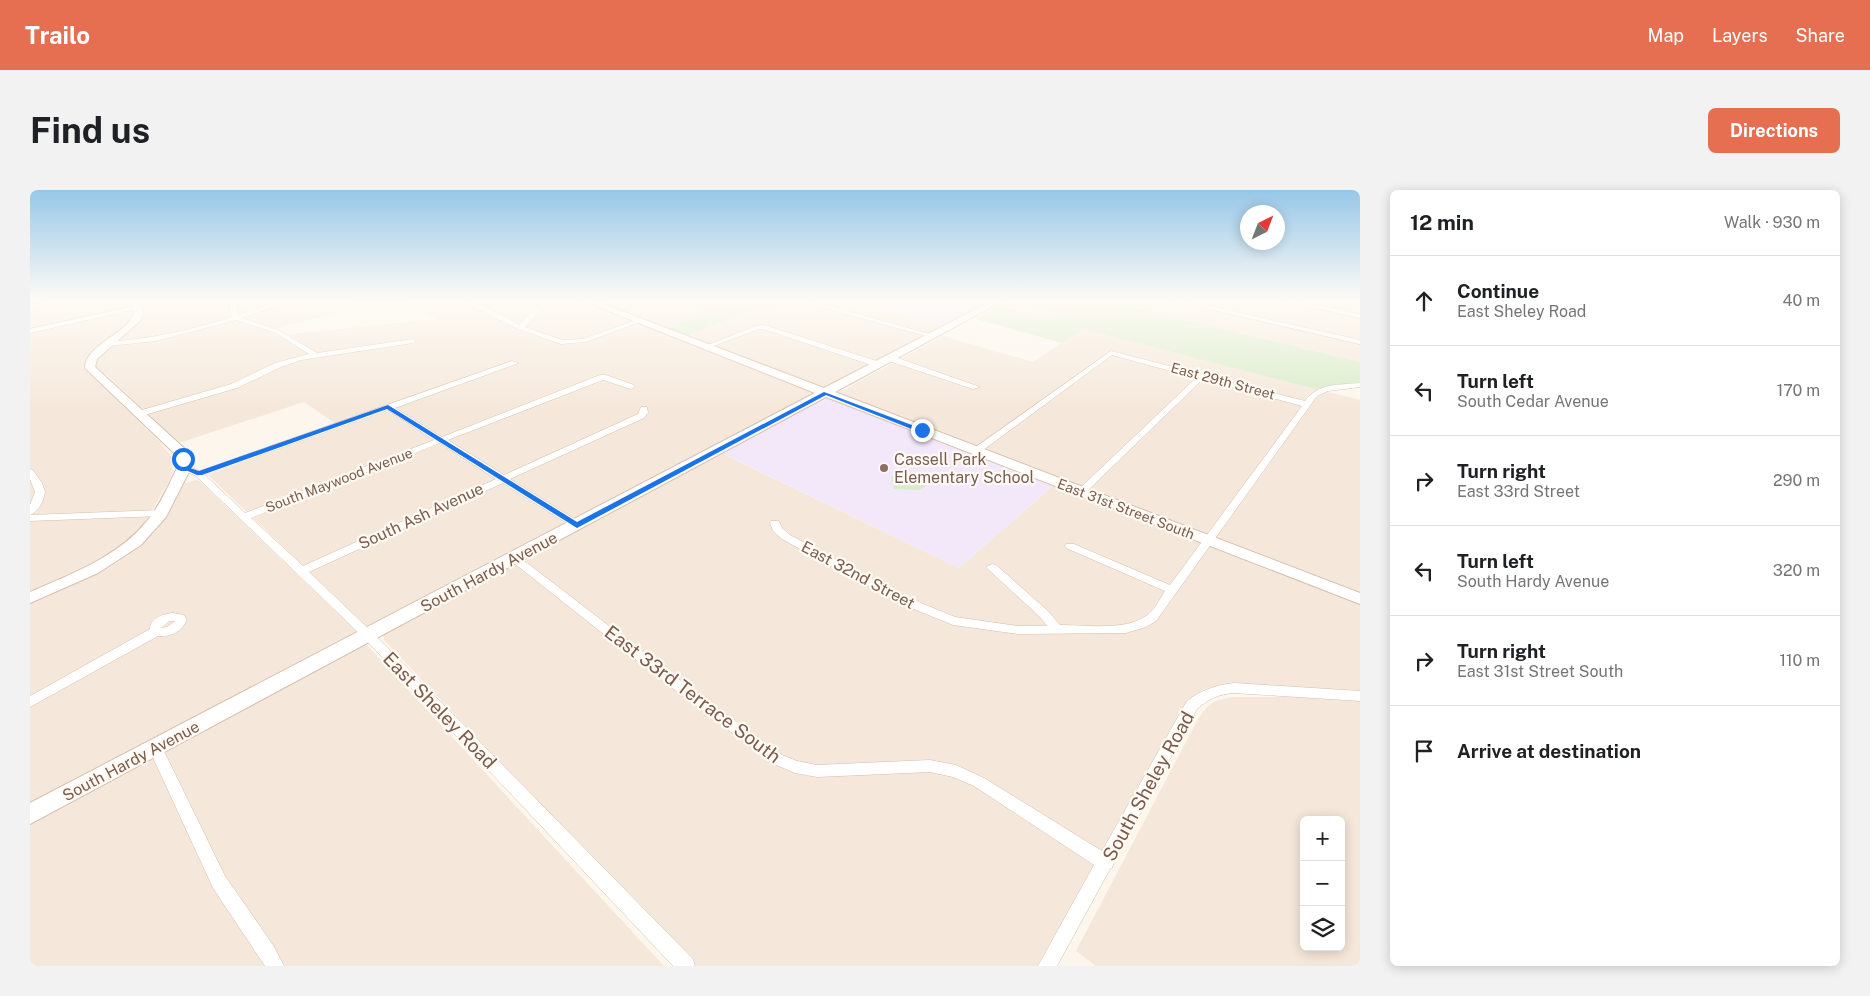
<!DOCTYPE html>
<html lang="en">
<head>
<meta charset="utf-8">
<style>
	body { margin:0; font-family:"Public Sans",sans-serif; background:#f2f2f2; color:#202124 }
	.controls { position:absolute; right:15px; bottom:15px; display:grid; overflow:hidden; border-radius:8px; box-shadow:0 2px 12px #0003 }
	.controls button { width:45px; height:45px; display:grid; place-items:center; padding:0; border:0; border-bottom:1px solid #e0e0e0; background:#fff; color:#202124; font:25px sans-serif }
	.compass { position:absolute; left:1210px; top:15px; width:45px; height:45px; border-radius:50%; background:#fff; box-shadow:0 2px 12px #0003; rotate:42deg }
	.stop { position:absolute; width:15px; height:15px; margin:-11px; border:4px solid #1a73e8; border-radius:50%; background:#fff }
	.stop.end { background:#1a73e8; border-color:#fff; box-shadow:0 1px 5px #0008 }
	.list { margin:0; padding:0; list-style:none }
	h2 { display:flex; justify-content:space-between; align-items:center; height:65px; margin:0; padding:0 20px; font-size:21px }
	h2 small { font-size:16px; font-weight:400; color:#757577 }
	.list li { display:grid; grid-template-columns:32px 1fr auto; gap:15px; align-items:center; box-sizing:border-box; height:90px; padding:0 20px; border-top:1px solid #e0e0e0 }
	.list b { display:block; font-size:19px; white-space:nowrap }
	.list p { margin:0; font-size:16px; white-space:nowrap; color:#757577 }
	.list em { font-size:16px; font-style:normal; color:#757577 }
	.icon { flex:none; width:28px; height:28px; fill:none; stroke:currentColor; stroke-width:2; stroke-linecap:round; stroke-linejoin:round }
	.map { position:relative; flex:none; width:1330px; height:776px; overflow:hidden; border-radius:8px }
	header { display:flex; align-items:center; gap:30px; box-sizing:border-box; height:70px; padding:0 25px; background:#e76f51; color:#fff }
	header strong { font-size:24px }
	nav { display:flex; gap:28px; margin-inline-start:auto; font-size:18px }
	.intro { display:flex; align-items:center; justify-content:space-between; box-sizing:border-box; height:120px; padding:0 30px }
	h1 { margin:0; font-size:35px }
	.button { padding:12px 22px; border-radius:8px; background:#e76f51; color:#fff; font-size:18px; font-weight:700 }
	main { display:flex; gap:30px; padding:0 30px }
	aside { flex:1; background:#fff; border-radius:8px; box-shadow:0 2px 12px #0003 }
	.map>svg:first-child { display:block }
	.residential { fill:#f5e8da; fill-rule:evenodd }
	.education { fill:#f3e8fa }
	.green { fill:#d8ecc9 }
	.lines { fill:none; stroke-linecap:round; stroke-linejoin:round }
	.street-casing { stroke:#d1beb0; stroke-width:1 }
	.secondary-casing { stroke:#d6c0b0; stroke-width:2 }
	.street { fill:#fff; fill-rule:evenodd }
	.secondary { fill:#fff; fill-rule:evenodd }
	.route { fill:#1a73e8 }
	.education-dot { fill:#8d6e63; stroke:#fffaf3; stroke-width:2 }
	.labels { text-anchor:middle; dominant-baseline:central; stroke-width:4.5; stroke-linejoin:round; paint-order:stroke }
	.far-street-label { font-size:14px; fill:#7a5c4d; stroke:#fffaf3 }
	.education-label { font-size:16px; fill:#785e54; stroke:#fffaf3; text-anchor:start }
	.street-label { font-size:16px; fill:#7a5c4d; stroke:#fffaf3 }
	.near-street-label { font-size:19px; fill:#7a5c4d; stroke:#fffaf3 }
</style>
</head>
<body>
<header>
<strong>Trailo</strong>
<nav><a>Map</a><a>Layers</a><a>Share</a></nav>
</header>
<div class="intro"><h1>Find us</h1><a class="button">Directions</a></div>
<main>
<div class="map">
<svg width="1330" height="776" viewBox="0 0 1330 776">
	<rect width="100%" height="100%" fill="#fdf6ec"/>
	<!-- residential -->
	<path class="residential" d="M0,110H315L326,118L237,141L251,147L262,144L407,129L372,110H549L784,202L785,205L339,439L178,285L309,236L274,212L149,253L76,184L64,188L128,250L141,266L143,281L138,293L109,342L89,357L66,371L0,403Z
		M562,110H644L681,122L636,139Z
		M767,110H829L918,135L796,199L655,146L729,118L740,121Z
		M979,110L1032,124L1022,131L967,117Z
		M1070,110H1330V172L1128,124Z
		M1053,139L1330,210V405L808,205V203L913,146L1003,172Z
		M691,263L929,378L1024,295L1330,413V501L1196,494L1174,499L1159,510L1007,776H663L354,450L353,444Z
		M165,290L170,291L327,442L326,445L0,616V412L88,367L142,313L153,294Z
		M328,455H337L634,776H0V630Z
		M1202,507H1266L1330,511V776H1066L1046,761L1168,529L1176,518L1185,511ZM1274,630H1311V757H1274Z"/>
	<!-- education -->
	<path class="education" d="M829,110H965L918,135Z
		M793,207H797L1025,294L929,378L690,262L793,210Z"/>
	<!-- green -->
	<path class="green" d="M644,110H767L740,121L729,118L655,146L636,139L680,122Z
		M979,110H1070L1330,172V192L1286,199L1053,139L1032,153L945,129L967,117L1022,131L1031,124Z
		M861,286L893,287L896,296L890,300L864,299Z"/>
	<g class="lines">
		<defs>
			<path id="street" d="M23,110H36L0,119V115Z
				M199,110H205L208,125L254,110H264L212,128L250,141L287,163L383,149L386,151L383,153L271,170L251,177L207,198L111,226H105V222L201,194L245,173L279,164L246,143L206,130L126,151L78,156L75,154L78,152C121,149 161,140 202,127L200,123Z
				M315,110H323L331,115L326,116Z
				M429,110C450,110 471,125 489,135L513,110H520L495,137L532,150L553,149L607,130L612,131L556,152L531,154L488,139Z
				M579,110H588L570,117L565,116Z
				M773,110H779L906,146L903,148L773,112Z
				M1141,110H1153L1330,150V154Z
				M1252,110H1264L1330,124V128Z
				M109,115L112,117L111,118L0,143V139Z
				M734,135L853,173L854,175L847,177L733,139H729L678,158L673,157L726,136Z
				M1081,161L1275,211C1288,193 1309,195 1330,193V197L1298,201L1287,206L1126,431L1116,437L1096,443L988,444L923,435L869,413L752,349L743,341L740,333L741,331H749L752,338L760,345L877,407L925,427L988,436H1017L1010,427L958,379L956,377L962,374L966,375L1018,421L1030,435C1054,435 1096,441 1116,426C1124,421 1130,409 1135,401L1036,358L1035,356L1036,354H1044L1140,395L1272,216L1173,189L1054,304H1048L1046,302L1048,300L1166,188L1082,165L949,263H943V259Z
				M859,167H865L950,197L943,199L859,171Z
				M482,171L489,173L365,218L412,247L570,185H576L604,195L605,197L601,199L573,190L418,250L474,285L608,224L611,217H617L618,223L614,228L480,289L551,333L552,335L551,337H543L473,293L279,382L343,443L663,769L665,776H643L335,449L166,286L149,278L154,275L169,281ZM358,220L404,250L215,323L175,285ZM410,253L466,289L273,376L221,328Z
				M0,279L3,280L12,293L15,302C14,311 8,322 0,325L131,320L136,323L131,326L0,331V315L5,302L0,289Z
				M484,365L488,366L643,485L752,565L767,571L787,575L900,570L926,575L954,588L1072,661L1157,511C1171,500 1186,495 1204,493L1330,501V511L1204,503C1189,504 1178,509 1167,519L1084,672L1082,678L1080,679L1027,776H1008L1064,675L944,596L923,587L900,582L787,587L765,583L742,573L633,491L480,370L479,368L480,366Z
				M143,423L154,425L157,430C151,442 141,447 128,446L0,517V506L120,439C120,428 133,424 143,423ZM139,431H145L137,437L131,438Z
				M126,553L131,555L195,686L243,755L254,776H235L183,698L119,559L121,555Z"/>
			<path id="secondary" d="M97,110H106C113,117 114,122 111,130L67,169L65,177L155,259L161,278L136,327L111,355L68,383L0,413V402C41,384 88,367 117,331C130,316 138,296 147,278L144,263L55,178C55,153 105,142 104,119Z
				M551,110H563L794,198L963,110H974L805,202L1330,403V414L796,207L0,634V613L785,203Z"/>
		</defs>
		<!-- street casing -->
		<use href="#street" class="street-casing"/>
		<!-- secondary casing -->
		<use href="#secondary" class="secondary-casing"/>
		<!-- street -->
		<use href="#street" class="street"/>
		<!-- secondary -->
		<use href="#secondary" class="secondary"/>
	</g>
	<!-- sky -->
	<linearGradient id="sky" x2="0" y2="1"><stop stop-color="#97c7e8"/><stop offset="0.5" stop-color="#fefbf6"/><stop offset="1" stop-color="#fefbf6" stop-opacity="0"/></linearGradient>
	<rect width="1330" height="219" fill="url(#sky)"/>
	<!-- route -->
	<path class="route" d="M794,202L895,240L889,242L796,205L547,338L357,219L172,285H167L151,278V267H156L157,277L169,281L358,215L547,332Z"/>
	<!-- markers -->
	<circle class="education-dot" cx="854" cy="278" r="5"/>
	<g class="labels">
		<!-- far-street labels -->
		<g class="far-street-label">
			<text transform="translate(1193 191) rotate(15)">East 29th Street</text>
			<text transform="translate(309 290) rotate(-21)">South Maywood Avenue</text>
			<text transform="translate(1096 319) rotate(21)">East 31st Street South</text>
		</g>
		<!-- education labels -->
		<g class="education-label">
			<text x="864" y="269">Cassell Park<tspan x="864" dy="18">Elementary School</tspan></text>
		</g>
		<!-- street labels -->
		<g class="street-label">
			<text transform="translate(391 326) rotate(-25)">South Ash Avenue</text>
			<text transform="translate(459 382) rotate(-28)">South Hardy Avenue</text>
			<text transform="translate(828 385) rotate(28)">East 32nd Street</text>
			<text transform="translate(101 571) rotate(-28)">South Hardy Avenue</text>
		</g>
		<!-- near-street labels -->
		<g class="near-street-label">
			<text transform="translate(663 504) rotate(37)">East 33rd Terrace South</text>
			<text transform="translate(410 520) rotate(46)">East Sheley Road</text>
			<text transform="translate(1118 596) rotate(-61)">South Sheley Road</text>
		</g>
	</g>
</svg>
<div class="controls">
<button>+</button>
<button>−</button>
<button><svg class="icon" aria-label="layers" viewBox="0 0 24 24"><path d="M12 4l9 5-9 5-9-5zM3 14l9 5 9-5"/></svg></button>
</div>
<svg class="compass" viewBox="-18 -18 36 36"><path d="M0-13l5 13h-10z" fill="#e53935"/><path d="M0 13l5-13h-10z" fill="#757577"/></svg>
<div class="stop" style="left:153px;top:269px"></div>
<div class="stop end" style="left:892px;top:240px"></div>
</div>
<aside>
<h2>12 min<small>Walk · 930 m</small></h2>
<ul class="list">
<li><svg class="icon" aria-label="ahead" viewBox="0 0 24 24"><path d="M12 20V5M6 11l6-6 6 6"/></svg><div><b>Continue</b><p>East Sheley Road</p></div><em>40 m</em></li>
<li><svg class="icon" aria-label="left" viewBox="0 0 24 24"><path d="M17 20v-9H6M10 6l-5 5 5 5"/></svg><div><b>Turn left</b><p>South Cedar Avenue</p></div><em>170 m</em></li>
<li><svg class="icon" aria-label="right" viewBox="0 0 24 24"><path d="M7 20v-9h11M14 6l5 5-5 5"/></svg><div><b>Turn right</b><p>East 33rd Street</p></div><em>290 m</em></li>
<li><svg class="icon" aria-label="left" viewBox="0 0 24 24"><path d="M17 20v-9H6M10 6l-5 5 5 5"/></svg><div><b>Turn left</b><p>South Hardy Avenue</p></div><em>320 m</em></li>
<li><svg class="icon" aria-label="right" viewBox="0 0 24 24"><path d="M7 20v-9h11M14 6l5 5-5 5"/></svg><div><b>Turn right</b><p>East 31st Street South</p></div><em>110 m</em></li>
<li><svg class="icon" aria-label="arrive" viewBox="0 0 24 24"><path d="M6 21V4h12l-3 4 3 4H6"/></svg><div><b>Arrive at destination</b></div></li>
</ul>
</aside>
</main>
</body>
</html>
